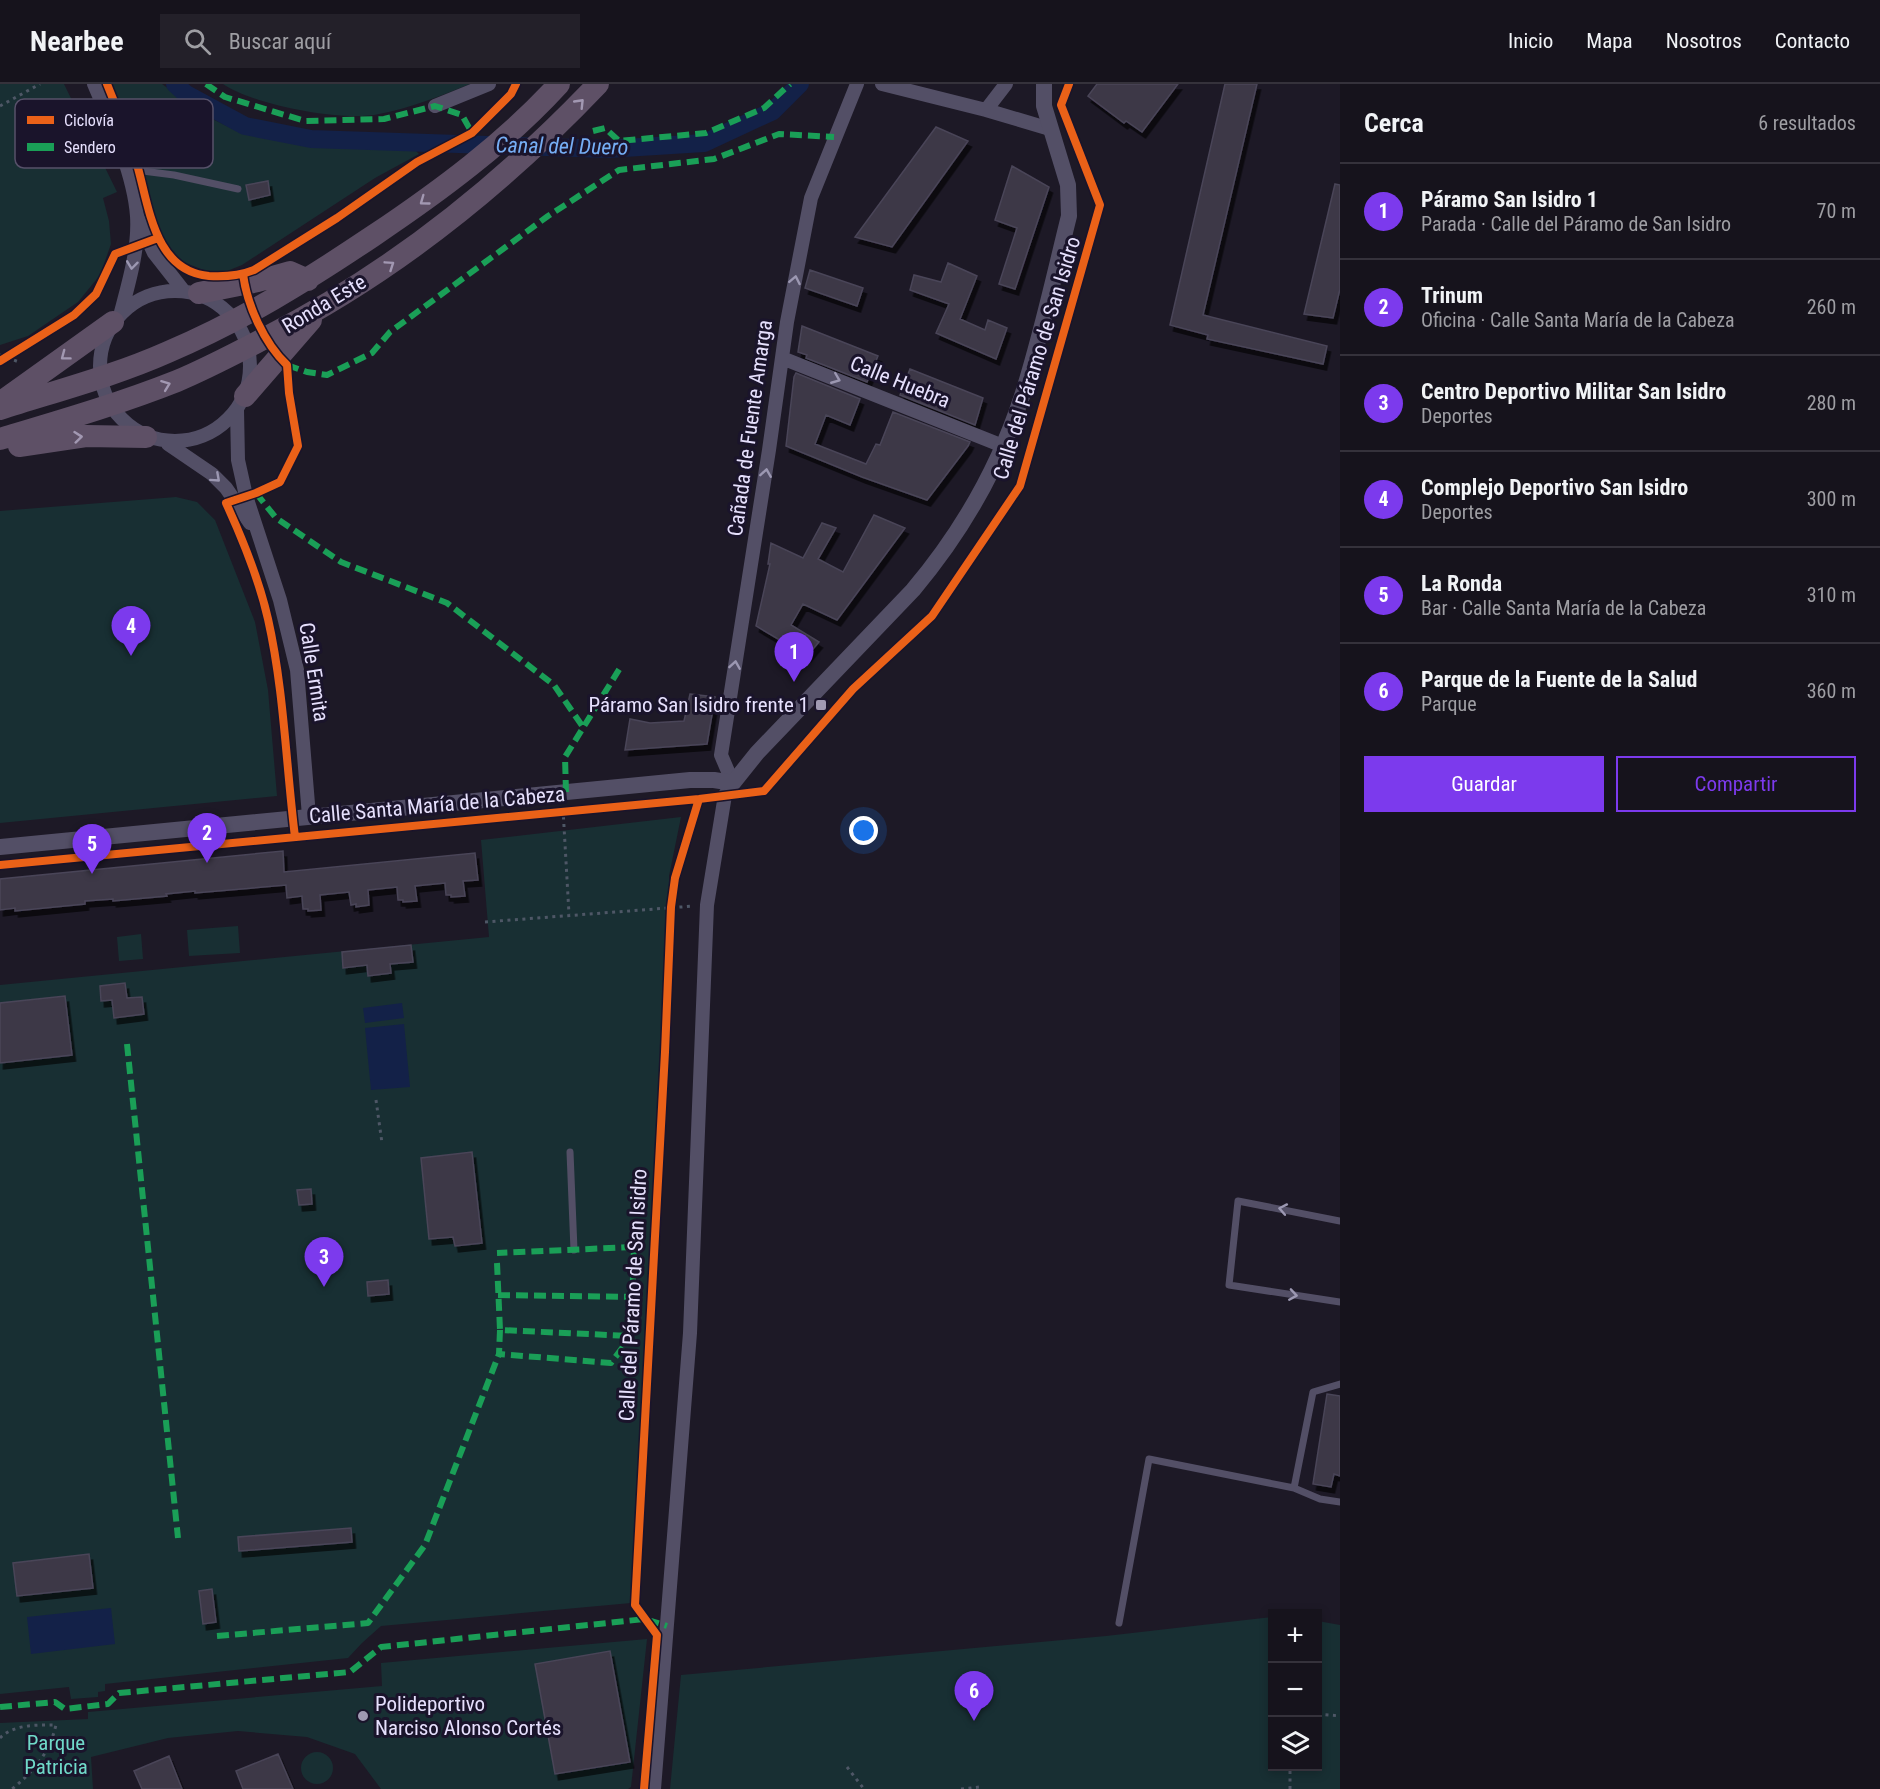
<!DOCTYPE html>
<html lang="es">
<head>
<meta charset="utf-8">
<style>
	body { margin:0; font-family:"Roboto Condensed",sans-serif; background:#232029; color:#f1f3f6 }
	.controls { position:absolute; right:18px; bottom:18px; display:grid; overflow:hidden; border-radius:0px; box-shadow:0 3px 9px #0003 }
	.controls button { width:54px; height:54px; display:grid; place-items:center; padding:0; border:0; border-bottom:2px solid #35323b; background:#16131c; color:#f1f3f6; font:30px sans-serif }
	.you { position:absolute; left:864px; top:747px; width:21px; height:21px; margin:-15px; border:4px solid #fff; border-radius:50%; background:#1a73e8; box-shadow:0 0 0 9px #1a73e833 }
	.badge { display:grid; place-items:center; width:39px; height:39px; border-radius:50%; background:#7c3aed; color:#fff; font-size:20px; font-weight:700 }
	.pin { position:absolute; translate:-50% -50px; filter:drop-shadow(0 2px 3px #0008) }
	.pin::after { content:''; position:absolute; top:32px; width:21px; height:18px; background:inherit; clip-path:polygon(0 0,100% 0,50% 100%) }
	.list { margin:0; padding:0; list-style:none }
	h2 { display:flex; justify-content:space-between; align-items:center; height:78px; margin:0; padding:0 24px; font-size:26px }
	h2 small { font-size:20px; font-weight:400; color:#9e9ea3 }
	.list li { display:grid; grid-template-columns:39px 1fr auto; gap:18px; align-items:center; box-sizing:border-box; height:96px; padding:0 24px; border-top:2px solid #35323b }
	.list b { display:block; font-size:22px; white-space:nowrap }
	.list p { margin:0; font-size:20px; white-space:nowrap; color:#9e9ea3 }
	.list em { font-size:20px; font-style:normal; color:#9e9ea3 }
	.actions { display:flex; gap:12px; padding:18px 24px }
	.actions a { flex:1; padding:14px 0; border:2px solid #7c3aed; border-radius:0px; text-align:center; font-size:21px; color:#7c3aed }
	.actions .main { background:#7c3aed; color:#fff }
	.icon { flex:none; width:33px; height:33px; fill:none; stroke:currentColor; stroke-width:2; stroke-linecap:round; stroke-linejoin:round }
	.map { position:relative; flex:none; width:1340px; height:1705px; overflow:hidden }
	header { display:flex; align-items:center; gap:36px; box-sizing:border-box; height:84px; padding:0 30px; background:#16131c; border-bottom:2px solid #35323b }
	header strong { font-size:28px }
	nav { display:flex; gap:33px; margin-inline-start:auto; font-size:21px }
	.search { width:420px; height:54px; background:#232029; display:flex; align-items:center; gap:15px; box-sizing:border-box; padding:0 21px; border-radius:0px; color:#9e9ea3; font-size:22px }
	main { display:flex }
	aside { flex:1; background:#16131c }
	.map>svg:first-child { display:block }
	.green { fill:#182f33 }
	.water { fill:#132148 }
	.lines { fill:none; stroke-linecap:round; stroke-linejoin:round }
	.canal { stroke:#132148; stroke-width:18 }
	.building { fill:#3c3847; stroke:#4a4558; stroke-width:1.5; filter:url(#shadow) }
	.path { stroke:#4e5766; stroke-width:3; stroke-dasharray:3 4.5; stroke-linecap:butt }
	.service { stroke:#534f66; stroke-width:7 }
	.minor { stroke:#534f66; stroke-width:14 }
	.tertiary { stroke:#534f66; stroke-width:16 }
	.trunk { stroke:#5e5066; stroke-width:22 }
	.quiet { stroke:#1a9f57; stroke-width:6; stroke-dasharray:12 6; stroke-linecap:butt }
	.cycleway-casing { stroke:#1a142b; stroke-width:11 }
	.cycleway { stroke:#ea6118; stroke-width:8 }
	.oneway { stroke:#a298b2 }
	.oneway2 { stroke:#9c98b2 }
	.poi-dot { fill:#a09ab2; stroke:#1a142b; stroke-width:2 }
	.labels { text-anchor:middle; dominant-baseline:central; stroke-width:6; stroke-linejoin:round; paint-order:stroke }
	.street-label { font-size:21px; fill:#e6e0fd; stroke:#1a142b }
	.poi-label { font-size:21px; fill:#e6e0fd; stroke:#1a142b; text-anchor:end }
	.park-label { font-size:21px; fill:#70d9c9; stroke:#1a142b }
	.water-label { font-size:22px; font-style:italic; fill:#76aef5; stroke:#1a142b }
	.key { fill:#1a142b; stroke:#57516a; stroke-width:1.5 }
	.key-label { font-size:16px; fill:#e6e0fd }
</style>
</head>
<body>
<header>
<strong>Nearbee</strong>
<div class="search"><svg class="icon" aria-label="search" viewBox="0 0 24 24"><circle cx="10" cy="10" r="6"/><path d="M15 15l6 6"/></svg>Buscar aquí</div>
<nav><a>Inicio</a><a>Mapa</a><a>Nosotros</a><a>Contacto</a></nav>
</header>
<main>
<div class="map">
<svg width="1340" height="1705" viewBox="0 0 1340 1705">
	<defs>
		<filter id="shadow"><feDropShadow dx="3.5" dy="6" stdDeviation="0" flood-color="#0009"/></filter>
	</defs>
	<rect width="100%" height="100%" fill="#1d1926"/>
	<!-- green -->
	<path class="green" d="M0,0H64L117,108L103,114L109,137L111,160L100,191L78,218L28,252L0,261Z
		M110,0H162L204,31L233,45L262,54L302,60L396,61L415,66L419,70L375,94L242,181L227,187L211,189L178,176L170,168L156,136L141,85Z
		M223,0H470C440,12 411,24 379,30C342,38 254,21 223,0Z
		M176,413L197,418L215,436L255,538L268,606L277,712L0,739V427Z
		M681,733L669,792V839L631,1519L381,1542L362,1559L348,1574L105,1600V1607L98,1608V1613L71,1615L69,1603L0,1610V901L489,853L481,756Z
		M238,842L240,869L189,872L187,846Z
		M141,850L143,875L119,877L117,853Z
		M1272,1533V1682H1318V1537L1340,1541V1705H670L681,1591L1106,1552Z
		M647,1555L631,1703L628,1705H381L355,1670L307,1653L238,1647L168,1654L91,1673L93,1705H0V1639L88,1635V1628L382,1602L381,1579Z
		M301 1684a16 16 0 1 1 32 0a16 16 0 1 1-32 0Z"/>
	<!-- water -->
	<path class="water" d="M402,919L404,934L365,939L363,924Z
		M404,940L410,1003L371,1006L365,944Z
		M111,1524L115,1560L31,1570L27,1533Z"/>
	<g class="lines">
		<!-- canal -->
		<path class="canal" d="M175,0L186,10L245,42L311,55L608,65L704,59L773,27L800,0"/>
	</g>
	<!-- building -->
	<path class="building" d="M1097,0H1178L1142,48L1126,37L1124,39L1088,12Z
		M1225,0H1257L1203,231L1327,262L1323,280L1207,255L1208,251L1170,241Z
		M936,43L968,57L892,163L855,153Z
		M1012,82L1049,103L1015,205L999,200L1017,144L995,136Z
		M268,97L270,111L249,116L246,101Z
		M1335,100L1340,101V205L1333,234L1304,230Z
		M948,179L977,192L960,235L985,246L988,236L1007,244L996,275L936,249L949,220L910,206L914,191L941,198Z
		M810,186L863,204L857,222L805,204Z
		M802,242L878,272L867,298L806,274L807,271L798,268Z
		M910,285L983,314L975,341L900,311Z
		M796,289L860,315L850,341L826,331L815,360L866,380L876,360L880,361L893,328L970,358L968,362L927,416L862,393L786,362L794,293Z
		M874,431L905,444L837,536L803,520L791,541L819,558L807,572L756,542L770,480H768L771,459L803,474L822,439L836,444L818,475L843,488Z
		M690,610L715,613L707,660L625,666L630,635L650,639L684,637Z
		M283,767L284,788L475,769L478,796L463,797L465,812L451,813V811H446L445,799L415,802L417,817L403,818V816H398L397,803L368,806L369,821L356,823V820L351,821L349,808L320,811L321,826L308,827V825H303L302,812L287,814L286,801L195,809V807L166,810L167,812L113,817V815L85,817V820L15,827V824L0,826V795Z
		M411,861L413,878L390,880L391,889L368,892L367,881L343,884L342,868Z
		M125,899L127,914L142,913L144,930L114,934L112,916L101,917L100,902Z
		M65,912L72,971L0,979V919Z
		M472,1068L482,1159L455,1162L453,1153L429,1155L421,1074Z
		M311,1105L312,1120L299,1121L297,1106Z
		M388,1196L389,1210L368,1212L367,1198Z
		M1327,1310L1340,1312V1392L1334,1390L1331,1403L1313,1400Z
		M351,1444L352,1458L239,1467L238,1453Z
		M89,1470L93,1504L17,1512L13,1479Z
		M212,1505L216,1538L203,1540L199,1507Z
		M610,1567L630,1678L555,1690L535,1580Z
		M278,1670L293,1705H243L236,1687Z
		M169,1672L182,1705H142L134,1687Z"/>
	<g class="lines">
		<!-- path -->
		<path class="path" d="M0,22L40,0
			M0,271L19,278
			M563,725L569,830
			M485,838L694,822
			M376,1016L382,1059
			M1318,1630L1340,1632
			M0,1654C14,1640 37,1641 56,1641C49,1670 34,1687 12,1705
			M847,1683L864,1705
			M961,1705L980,1703L981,1705
			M1290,1705V1682"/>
		<!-- service -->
		<path class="service" d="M127,85L174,91L238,105
			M570,1068L574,1166
			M1340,1137L1238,1117L1229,1201L1340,1218
			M1294,1404L1320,1415L1340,1418
			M1119,1539L1149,1375L1294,1404L1313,1308L1340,1300"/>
		<!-- minor -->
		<path class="minor" d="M94,0C111,39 134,90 137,132C139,164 129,198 121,228
			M882,0L986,26L1050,45
			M435,22L489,0
			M986,26L1006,0
			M137,132L154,169L183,206
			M100 282a75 75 0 1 1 150 0a75 75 0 1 1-150 0Z
			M782,274L1003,362
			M237,326L238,376L246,412L280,516L297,586L309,732
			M168,360L212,390L226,404L250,439
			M654,1705L690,1249L707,821L725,711L733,699L721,671L769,366L787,238L811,114L857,0"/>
		<!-- tertiary -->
		<path class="tertiary" d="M0,763L690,696H714L733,699L757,669L913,506C961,449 999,383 1022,312C1041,253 1054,192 1069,132L1068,101L1044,22V0"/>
		<!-- trunk -->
		<path class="trunk" d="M199,209L258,197L290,188L308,196
			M245,312L311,236
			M4,316L113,238
			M0,325C56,307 114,292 168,268C243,236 306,197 373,152C440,107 505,59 559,0
			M0,355C60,337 119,320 177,297C208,284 238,268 267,253C392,189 502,101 598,0
			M19,362L86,352L146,353"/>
		<!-- quiet -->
		<path class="quiet" d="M206,0L225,13L305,37L384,35L435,22L462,31L472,49
			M593,47L605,44L619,57L706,49L764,24L790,0
			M287,281L307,288L327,291L372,269L390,248L548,132L619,86L714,75L779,50L834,53
			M256,409L276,434L341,478L447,519L554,601L583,643
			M566,708L565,673L620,584
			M127,960L178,1454
			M497,1179L500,1246L631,1252L634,1163L497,1169
			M498,1211L634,1213
			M500,1246L499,1270L611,1279L631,1252
			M217,1552L368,1539L425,1461L499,1270
			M0,1623L55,1618L65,1625L108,1620L119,1609L350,1588L381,1563L645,1535L667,1542"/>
		<defs>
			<path id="cycleway" d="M107,0C117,25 128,51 136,77C149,120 153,187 209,192C225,193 239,192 254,186L337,134L417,78L472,49L511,10L516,0
				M243,190C247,221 264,259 287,281L289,309L298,362L280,398L256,409L226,419C243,456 259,495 268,535C284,606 286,681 295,753
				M0,277L74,231L96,210L115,170L158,154
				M0,781L699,715L764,707L853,605L932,532L1020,402L1100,121L1061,21L1069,0
				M644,1705L657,1551L635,1521L665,968L671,823L675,794L699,715"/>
		</defs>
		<!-- cycleway casing -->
		<use href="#cycleway" class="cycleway-casing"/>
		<!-- cycleway -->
		<use href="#cycleway" class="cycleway"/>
	</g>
	<!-- one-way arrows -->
	<defs><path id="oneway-chevron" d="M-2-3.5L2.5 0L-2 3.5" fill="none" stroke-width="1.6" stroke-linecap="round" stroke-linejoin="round" transform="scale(1.5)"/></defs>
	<g class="oneway">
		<use href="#oneway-chevron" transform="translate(580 19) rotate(-46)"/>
		<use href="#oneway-chevron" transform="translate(424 117) rotate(144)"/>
		<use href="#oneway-chevron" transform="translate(390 181) rotate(-34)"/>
		<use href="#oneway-chevron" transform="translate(65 272) rotate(143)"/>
		<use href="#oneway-chevron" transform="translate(166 301) rotate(-21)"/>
		<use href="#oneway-chevron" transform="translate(78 353) rotate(-6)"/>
	</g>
	<g class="oneway2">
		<use href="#oneway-chevron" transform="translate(132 181) rotate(97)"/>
		<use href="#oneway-chevron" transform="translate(795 196) rotate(-79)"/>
		<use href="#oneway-chevron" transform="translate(836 295) rotate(22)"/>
		<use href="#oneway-chevron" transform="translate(766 389) rotate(-81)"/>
		<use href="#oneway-chevron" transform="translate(216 394) rotate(42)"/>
		<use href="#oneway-chevron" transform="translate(735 581) rotate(-81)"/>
		<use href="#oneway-chevron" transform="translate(1283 1125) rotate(-169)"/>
		<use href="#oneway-chevron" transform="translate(1293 1211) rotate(9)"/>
	</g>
	<!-- markers -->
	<g class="poi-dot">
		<rect x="815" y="615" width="12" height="12" rx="3"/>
		<circle cx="363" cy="1632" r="6"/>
	</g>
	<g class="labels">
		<!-- street labels -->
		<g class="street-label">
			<text transform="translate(324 220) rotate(-31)">Ronda Este</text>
			<text transform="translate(1037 274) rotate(-73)">Calle del Páramo de San Isidro</text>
			<text transform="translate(900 298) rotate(22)">Calle Huebra</text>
			<text transform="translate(750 344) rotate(-82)">Cañada de Fuente Amarga</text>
			<text transform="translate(314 588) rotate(81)">Calle Ermita</text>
			<text transform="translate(437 721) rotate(-5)">Calle Santa María de la Cabeza</text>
			<text transform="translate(633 1211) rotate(-87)">Calle del Páramo de San Isidro</text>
		</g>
		<!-- poi labels -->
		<g class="poi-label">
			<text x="809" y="621">Páramo San Isidro frente 1</text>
			<text x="375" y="1620" text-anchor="start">Polideportivo<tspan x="375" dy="24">Narciso Alonso Cortés</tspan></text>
		</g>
		<!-- park labels -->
		<g class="park-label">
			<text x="56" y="1659">Parque<tspan x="56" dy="24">Patricia</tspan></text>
		</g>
		<!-- water labels -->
		<g class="water-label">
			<text transform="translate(562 62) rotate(1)">Canal del Duero</text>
		</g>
	</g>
	<!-- legend -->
	<rect x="15" y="15" width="198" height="69" rx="9" class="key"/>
	<rect x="27" y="32" width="27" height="8" fill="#ea6118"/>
	<rect x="27" y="59" width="27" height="8" fill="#1a9f57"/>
	<g class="key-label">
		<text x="64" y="42">Ciclovía</text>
		<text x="64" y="69">Sendero</text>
	</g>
</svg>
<div class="controls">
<button>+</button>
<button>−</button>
<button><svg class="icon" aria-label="layers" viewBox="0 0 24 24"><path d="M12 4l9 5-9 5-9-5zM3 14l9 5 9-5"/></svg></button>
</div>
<div class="you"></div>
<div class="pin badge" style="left:794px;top:598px">1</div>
<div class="pin badge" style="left:207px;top:779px">2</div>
<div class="pin badge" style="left:324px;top:1203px">3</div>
<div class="pin badge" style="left:131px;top:572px">4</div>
<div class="pin badge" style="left:92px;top:790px">5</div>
<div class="pin badge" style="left:974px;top:1637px">6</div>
</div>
<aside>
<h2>Cerca<small>6 resultados</small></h2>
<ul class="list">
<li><span class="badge">1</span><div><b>Páramo San Isidro 1</b><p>Parada · Calle del Páramo de San Isidro</p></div><em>70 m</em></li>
<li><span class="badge">2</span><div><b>Trinum</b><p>Oficina · Calle Santa María de la Cabeza</p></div><em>260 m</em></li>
<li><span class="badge">3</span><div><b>Centro Deportivo Militar San Isidro</b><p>Deportes</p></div><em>280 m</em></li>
<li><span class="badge">4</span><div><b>Complejo Deportivo San Isidro</b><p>Deportes</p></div><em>300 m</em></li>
<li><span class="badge">5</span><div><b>La Ronda</b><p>Bar · Calle Santa María de la Cabeza</p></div><em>310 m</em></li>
<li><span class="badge">6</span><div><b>Parque de la Fuente de la Salud</b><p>Parque</p></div><em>360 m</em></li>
</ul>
<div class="actions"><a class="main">Guardar</a><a>Compartir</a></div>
</aside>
</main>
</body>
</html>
